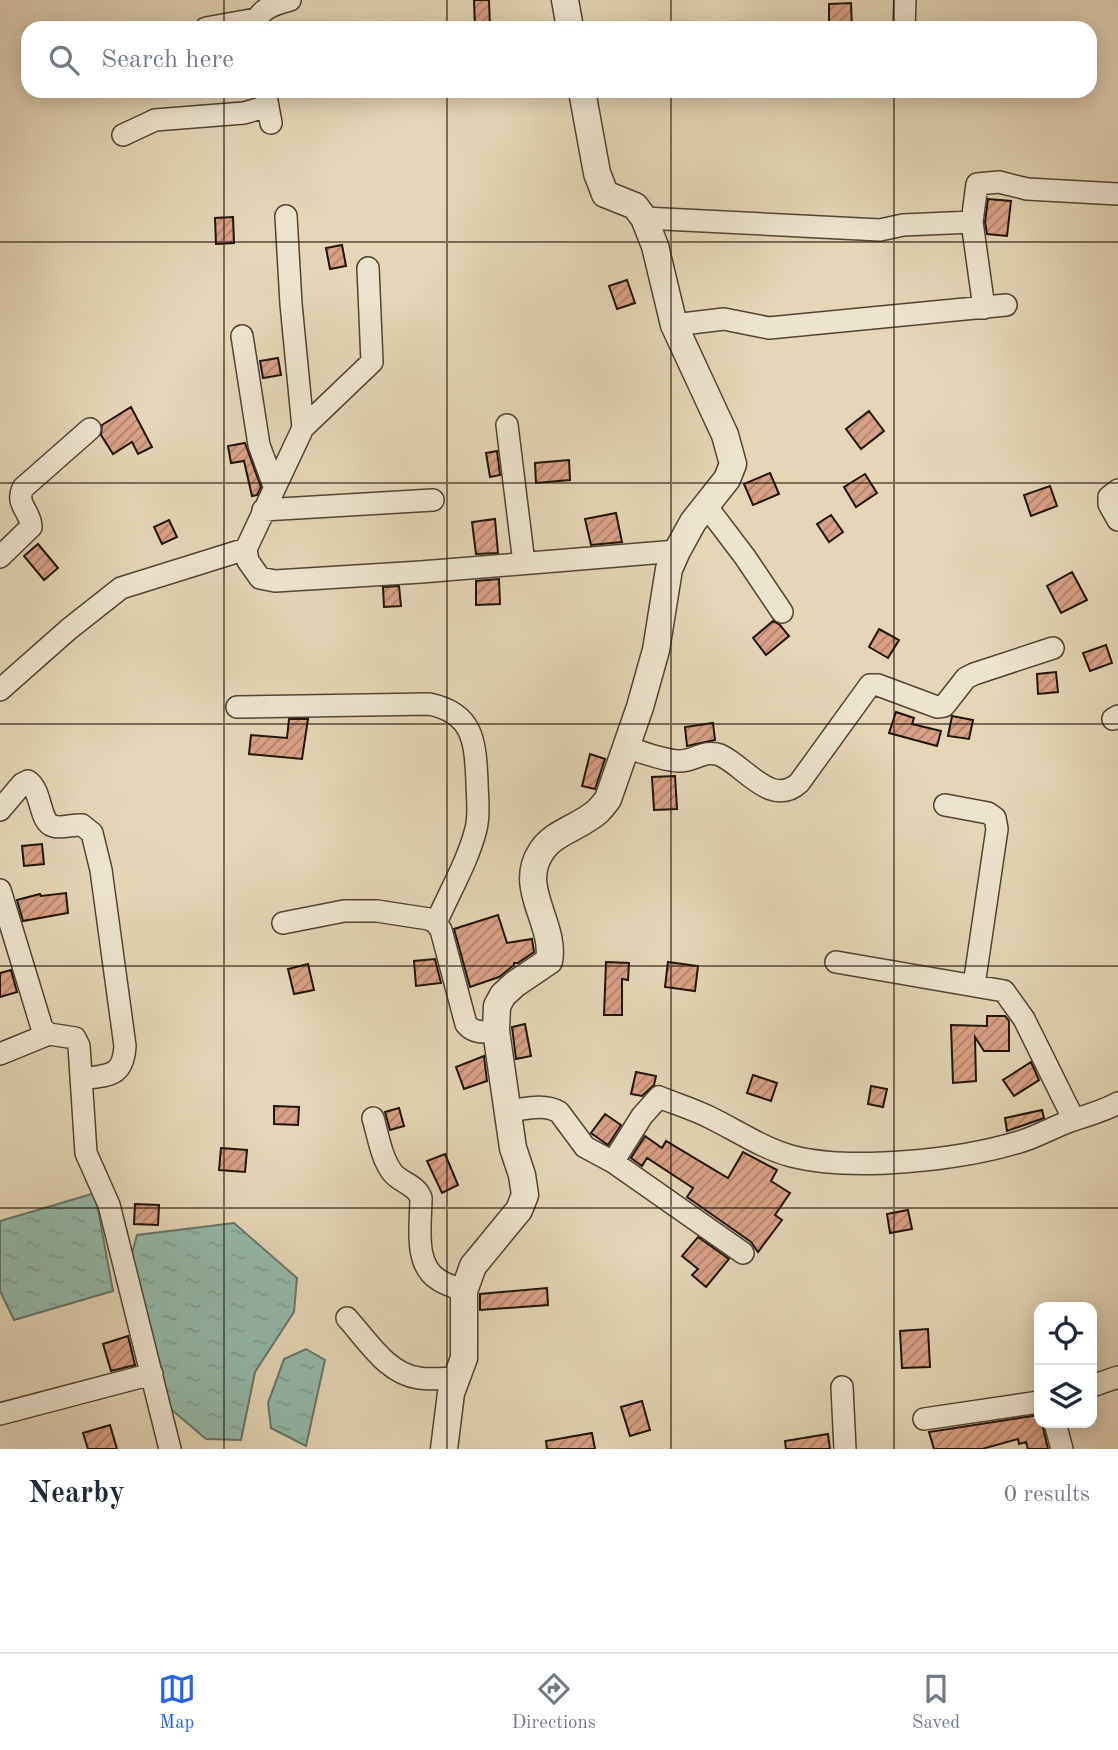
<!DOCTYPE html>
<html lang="en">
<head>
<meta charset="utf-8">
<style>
	body { margin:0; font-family:"Old Standard TT",serif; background:#f6f6f7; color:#1f2937 }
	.controls { position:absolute; right:21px; bottom:21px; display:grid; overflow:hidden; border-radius:14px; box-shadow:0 4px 18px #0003 }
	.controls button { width:63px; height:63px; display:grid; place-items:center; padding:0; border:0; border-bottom:2px solid #e0e1e3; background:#fff; color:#1f2937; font:35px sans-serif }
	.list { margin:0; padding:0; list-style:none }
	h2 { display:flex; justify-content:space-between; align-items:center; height:91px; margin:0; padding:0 28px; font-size:30px }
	h2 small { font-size:23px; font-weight:400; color:#747a83 }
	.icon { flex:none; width:38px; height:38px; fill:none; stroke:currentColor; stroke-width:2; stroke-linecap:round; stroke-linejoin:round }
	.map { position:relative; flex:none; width:1118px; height:1449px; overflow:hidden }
	.search { position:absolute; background:#fff; box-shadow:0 4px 18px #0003; left:21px; right:21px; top:21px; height:77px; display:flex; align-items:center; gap:18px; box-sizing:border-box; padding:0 24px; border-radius:21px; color:#747a83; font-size:26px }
	.sheet { height:203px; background:#fff }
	nav { display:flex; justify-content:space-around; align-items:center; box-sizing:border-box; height:98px; border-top:2px solid #e0e1e3; background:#fff; font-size:19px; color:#747a83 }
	nav a { display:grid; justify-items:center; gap:4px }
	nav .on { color:#2563eb }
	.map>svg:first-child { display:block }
	.water { fill:url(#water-ripples); stroke:#66776c; stroke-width:2 }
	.building { fill:url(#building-hatch); stroke:#20140b; stroke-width:2 }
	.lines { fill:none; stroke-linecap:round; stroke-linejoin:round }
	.minor-casing { stroke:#514436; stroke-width:24 }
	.tertiary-casing { stroke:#514436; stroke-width:29 }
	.minor { stroke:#ede4d0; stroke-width:21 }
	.tertiary { stroke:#ede4d0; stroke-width:26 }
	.grid { fill:none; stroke:#20140b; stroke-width:2; stroke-opacity:0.55 }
</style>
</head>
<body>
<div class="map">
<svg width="1118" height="1449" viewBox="0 0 1118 1449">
	<defs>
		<pattern id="water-ripples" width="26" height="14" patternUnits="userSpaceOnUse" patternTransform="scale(1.75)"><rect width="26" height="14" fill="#95b9ac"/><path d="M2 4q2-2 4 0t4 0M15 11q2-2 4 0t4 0" fill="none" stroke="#809e93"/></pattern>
		<pattern id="building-hatch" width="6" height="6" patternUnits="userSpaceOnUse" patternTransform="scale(1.75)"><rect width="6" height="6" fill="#d9a186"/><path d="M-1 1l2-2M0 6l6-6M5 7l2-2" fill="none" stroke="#b0826c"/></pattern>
	</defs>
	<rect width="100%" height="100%" fill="#e4d6b7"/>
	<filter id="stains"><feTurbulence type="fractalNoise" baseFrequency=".00286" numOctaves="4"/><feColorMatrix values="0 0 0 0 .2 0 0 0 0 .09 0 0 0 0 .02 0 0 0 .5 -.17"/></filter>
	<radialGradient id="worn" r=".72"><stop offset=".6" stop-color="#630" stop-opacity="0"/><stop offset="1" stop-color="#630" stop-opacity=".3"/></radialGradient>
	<!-- water -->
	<path class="water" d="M95,1193L113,1291L14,1320L0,1291V1221Z
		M234,1223L297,1278L294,1312L255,1372L241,1440L206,1439L159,1399L129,1264L137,1235Z
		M306,1349L325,1360L306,1446L271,1428L268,1403L284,1359Z"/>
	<!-- building -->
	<path class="building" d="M474,0H489L490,28H475Z
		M851,3L852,28H829V4Z
		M988,199L1011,201L1007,236L987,234L985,222Z
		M233,217L234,243L216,244L215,218Z
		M342,245L346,266L330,269L326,248Z
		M627,280L635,303L617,309L609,286Z
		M278,358L281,375L263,378L260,361Z
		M131,407L152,447L138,454L132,442L113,454L101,435L102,425Z
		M869,411L884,431L861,449L846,429Z
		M245,443L261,487L257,495L252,496L244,461L231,463L228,446Z
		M497,451L500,475L490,477L486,453Z
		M569,460L570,480L536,483L535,463Z
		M770,473L779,494L753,505L744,484Z
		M865,474L877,493L856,507L844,487Z
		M1050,486L1057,506L1031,516L1024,495Z
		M616,513L622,542L591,545L585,519Z
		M831,515L843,532L829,542L817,524Z
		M495,519L498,553L476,554L472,522Z
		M169,520L177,537L162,544L154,527Z
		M38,544L58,568L44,580L24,556Z
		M1072,572L1087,600L1061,613L1047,586Z
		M499,579L500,604L476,605V581Z
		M399,586L401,606L384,607L383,587Z
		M773,621L780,625L789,636L766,655L753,638Z
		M879,629L899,640L888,658L869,647Z
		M1106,645L1112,663L1090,671L1083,653Z
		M1056,672L1058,692L1038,694L1037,674Z
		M896,712L914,718L912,724L941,731L937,746L889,733Z
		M952,716L973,720L969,739L948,736Z
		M289,719H308L302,759L249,754L251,735L287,738Z
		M713,723L715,740L687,746L685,727Z
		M590,754L605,759L595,789L582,786Z
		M675,776L677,809L654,810L652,777Z
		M42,844L44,864L24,866L22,846Z
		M66,893L68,913L23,921L17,900L40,894L41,896Z
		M498,915L507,943L532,939L534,952L518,963H514V965L499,977L470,987L454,929Z
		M435,959L441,983L416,986L414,961Z
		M606,962L629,963L628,980L622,979V1015H604Z
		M668,962L698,966L695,991L665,987Z
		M308,964L314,990L294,994L288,969Z
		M11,970L17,992L0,997V973Z
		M987,1016H1005L1009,1021V1051H984L975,1037L976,1081L953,1083L951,1025L987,1026Z
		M525,1024L531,1056L516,1059L512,1027Z
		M484,1056L487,1081L464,1089L456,1067Z
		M1031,1062L1039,1080L1014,1096L1003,1080Z
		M636,1072L656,1076L654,1085L642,1096L631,1094Z
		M753,1075L777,1083L771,1101L747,1093Z
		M871,1086L887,1089L883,1107L868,1104Z
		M274,1106L299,1107L298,1125L274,1124Z
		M399,1108L404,1126L390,1130L385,1112Z
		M1042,1110L1044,1118L1007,1131L1005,1118Z
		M605,1114L621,1125L608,1145L591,1133Z
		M645,1136L662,1148L666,1141L728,1178L743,1152L777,1170L771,1181L790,1193L775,1215L782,1220L758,1252L751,1242L687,1197L693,1188L647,1158L642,1166L631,1158Z
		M221,1148L247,1150L245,1172L219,1170Z
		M445,1154L458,1185L442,1193L427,1161Z
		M135,1204L159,1205L158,1225L134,1224Z
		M908,1210L912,1229L890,1233L887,1214Z
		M698,1237L729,1259L706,1287L692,1275L698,1269L682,1256Z
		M547,1288L548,1305L480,1310V1294Z
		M928,1329L930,1367L902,1368L900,1331Z
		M128,1336L135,1365L111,1371L103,1344Z
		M642,1401L650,1430L630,1436L621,1407Z
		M1039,1415V1423H1042L1048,1449H1028L1026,1442L1019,1444L1018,1439L982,1449H934L929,1432Z
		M110,1425L117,1449H88L83,1433Z
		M592,1433L595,1449H547L546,1441Z
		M828,1434L830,1449H786L785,1441Z"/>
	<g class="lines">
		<defs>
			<path id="minor" d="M206,28L256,19
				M255,28C257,9 274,4 290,0
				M904,28L905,0
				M265,91L271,123
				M123,135L155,120L244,113L268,106
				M286,216L291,304L303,428L246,549L248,561L260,578L275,581L421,572L677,551
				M644,218L880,230L903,225L972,222
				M984,308L972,222L977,184L999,182L1027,189L1118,194
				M674,325L724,319L769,328L1006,305
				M242,336L259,445L274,486
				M507,425L524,563
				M303,428L372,362L368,268
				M1118,490L1109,497V504L1118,520
				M707,507L745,557L782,612
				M263,510L433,500
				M0,557L31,527C31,511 15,505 23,488L90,429
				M0,690L69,629L121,588L246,549
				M237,707L429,704C474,713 475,742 477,781C477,797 480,813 476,829C468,861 449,893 436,923
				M1113,719L1118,716
				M626,747C642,752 661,760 678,761C693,762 705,749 720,755C745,766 771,808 799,783L870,685H878L937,707L944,706L966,678L974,674L1053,648
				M945,805L988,813L995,818L997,829L974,985
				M0,810L22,784L28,781C42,790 39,822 53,826C62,829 73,824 82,825L92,833L101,870L125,1046C123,1078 108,1075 81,1079
				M0,890L42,1028L49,1034L75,1038L79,1046L86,1153L109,1205L170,1449
				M283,923L344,911H377L429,919L436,923L441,930L466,1024C474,1034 484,1032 496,1031
				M836,962L1004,991L1024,1019L1074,1120
				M0,1054L49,1034
				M508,1111C525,1109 544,1103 559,1112L585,1147L613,1162L743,1253
				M373,1118C378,1135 381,1157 392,1172C400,1183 416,1184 421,1198C421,1223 413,1265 439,1280C446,1285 456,1287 464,1291
				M613,1162L642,1116L659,1097C676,1104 693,1109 709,1117C736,1130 762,1148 791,1156C852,1172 959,1160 1019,1142C1037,1137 1055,1126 1073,1120C1089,1115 1103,1111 1118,1103
				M347,1318C367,1340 387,1374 419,1378C431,1380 445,1378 458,1378
				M1092,1386L1118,1377
				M842,1387L845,1449
				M0,1414L152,1374
				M924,1419L1039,1402
				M1055,1423L1062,1449"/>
			<path id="tertiary" d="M565,0L570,28
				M444,1449L451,1393L464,1358V1291L473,1266L519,1210L525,1195L522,1175L513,1148L496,1031L497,1006L503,995L515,984L549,961C556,924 517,888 541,852C553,832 581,827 598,811C601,808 605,803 608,799L640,707L656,650L669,569L677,551L693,522L727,479L733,464L725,435L674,325L655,246L644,218L635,206L605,194L597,173L582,91"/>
		</defs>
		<!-- minor casing -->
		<use href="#minor" class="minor-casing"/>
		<!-- tertiary casing -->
		<use href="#tertiary" class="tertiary-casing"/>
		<!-- minor -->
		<use href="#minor" class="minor"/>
		<!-- tertiary -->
		<use href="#tertiary" class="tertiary"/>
	</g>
	<!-- grid -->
	<path class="grid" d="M224,0V28M447,0V28M671,0V28M894,0V28M224,91V1449M447,91V1449M671,91V1449M894,91V1449M0,242H1118M0,483H1118M0,724H1118M0,966H1118M0,1208H1118"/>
	<rect width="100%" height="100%" filter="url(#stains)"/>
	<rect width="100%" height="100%" fill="url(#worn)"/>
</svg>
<div class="controls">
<button><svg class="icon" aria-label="locate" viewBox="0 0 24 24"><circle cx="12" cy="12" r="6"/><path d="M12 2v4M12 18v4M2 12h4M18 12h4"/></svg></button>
<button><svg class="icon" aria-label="layers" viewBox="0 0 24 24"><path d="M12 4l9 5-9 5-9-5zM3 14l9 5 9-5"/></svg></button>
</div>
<div class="search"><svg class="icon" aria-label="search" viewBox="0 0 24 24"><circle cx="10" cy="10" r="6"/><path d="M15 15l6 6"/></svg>Search here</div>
</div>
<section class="sheet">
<h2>Nearby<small>0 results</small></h2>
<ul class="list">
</ul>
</section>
<nav>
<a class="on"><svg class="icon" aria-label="map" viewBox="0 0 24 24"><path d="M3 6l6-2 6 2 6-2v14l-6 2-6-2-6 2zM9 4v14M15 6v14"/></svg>Map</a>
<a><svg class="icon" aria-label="directions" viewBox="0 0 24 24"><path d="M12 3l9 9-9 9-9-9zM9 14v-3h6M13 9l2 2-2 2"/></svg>Directions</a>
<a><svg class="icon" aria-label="saved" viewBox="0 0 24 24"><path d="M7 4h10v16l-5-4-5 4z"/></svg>Saved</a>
</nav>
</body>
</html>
